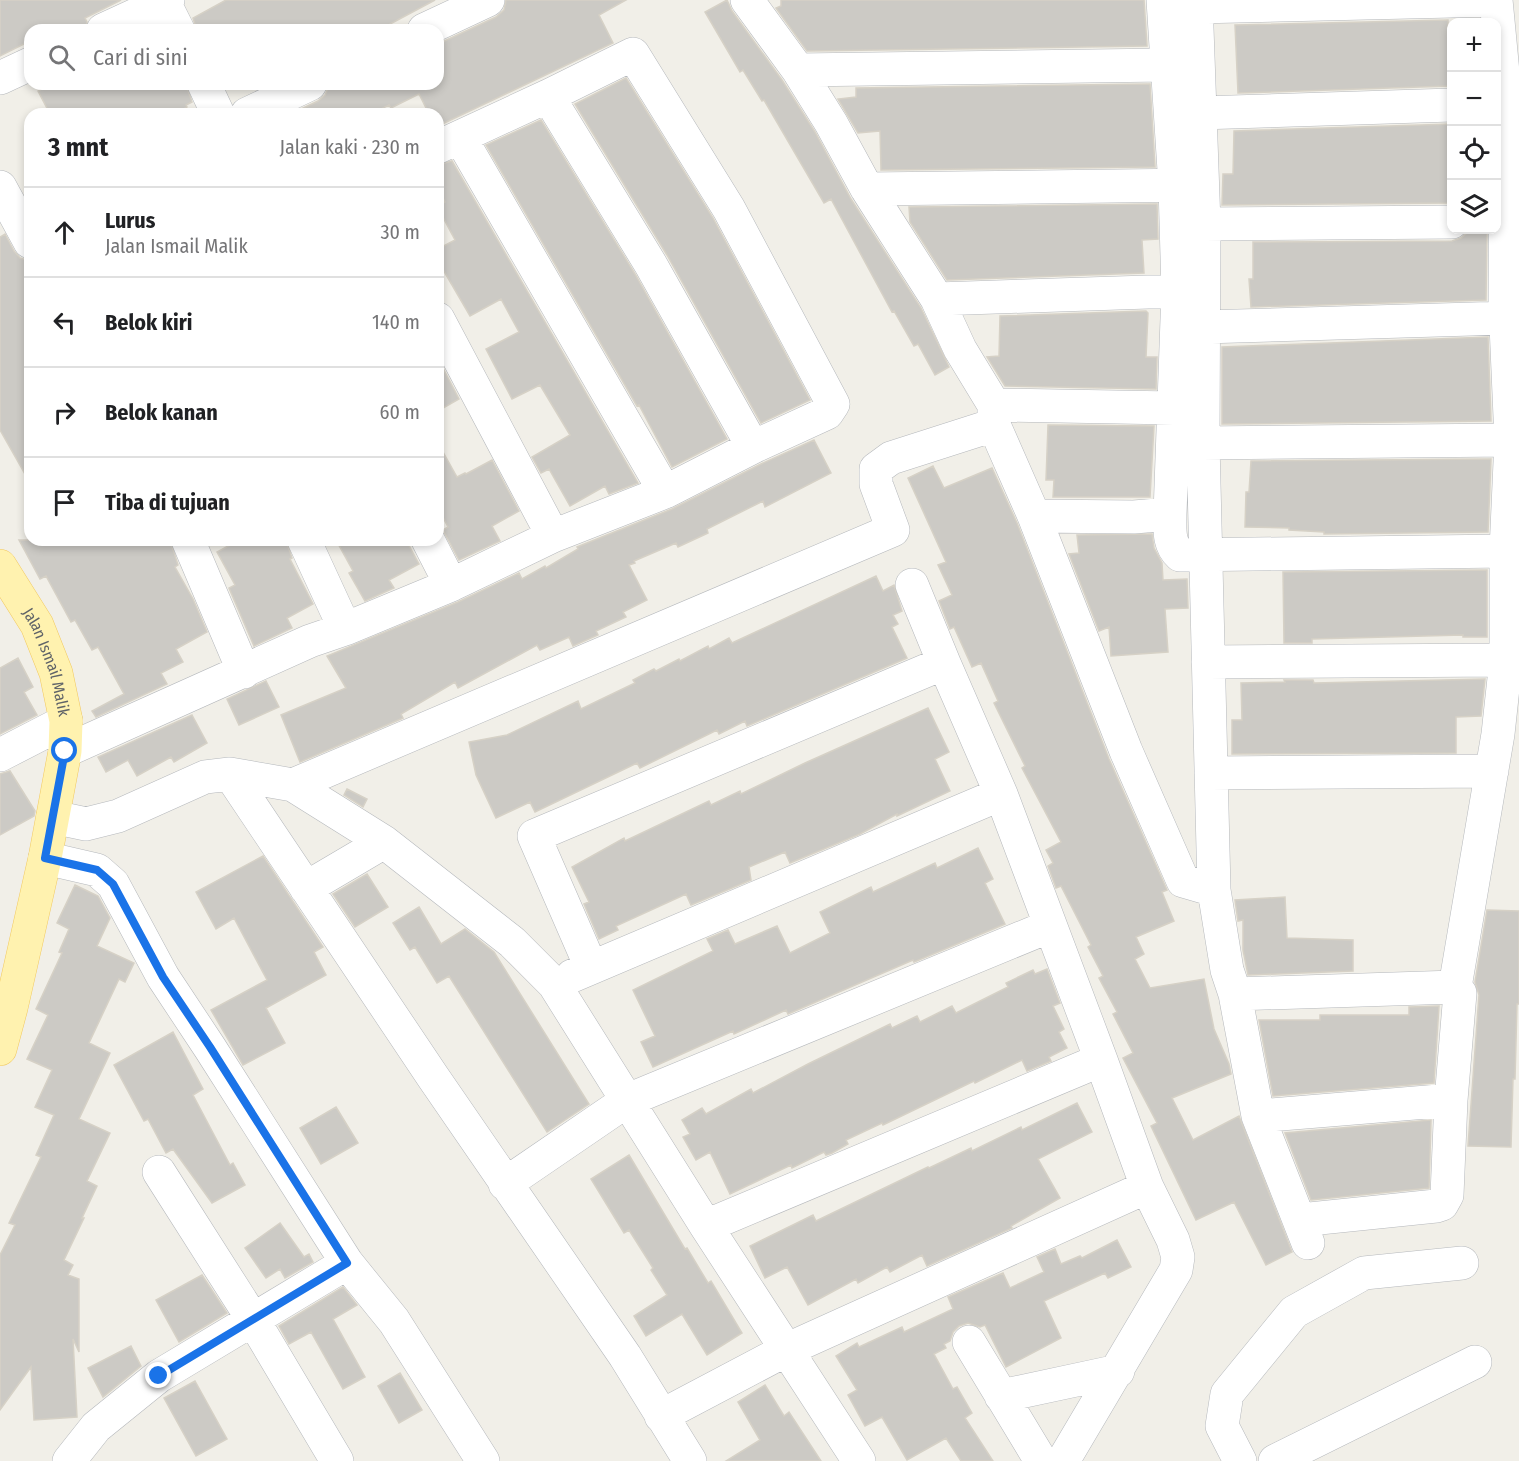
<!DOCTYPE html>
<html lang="id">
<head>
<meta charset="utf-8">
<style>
	body { margin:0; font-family:"Fira Sans Condensed",sans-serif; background:#f2f2f2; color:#202124 }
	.controls { position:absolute; right:18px; top:18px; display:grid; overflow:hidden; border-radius:12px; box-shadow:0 3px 9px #0003 }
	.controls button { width:54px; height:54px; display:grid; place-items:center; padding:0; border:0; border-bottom:2px solid #e0e0e0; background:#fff; color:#202124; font:30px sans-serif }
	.stop { position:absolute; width:18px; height:18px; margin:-14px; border:4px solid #1a73e8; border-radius:50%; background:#fff }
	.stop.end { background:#1a73e8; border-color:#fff; box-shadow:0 2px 6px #0008 }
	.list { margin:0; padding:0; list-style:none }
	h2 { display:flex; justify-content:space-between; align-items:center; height:78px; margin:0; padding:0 24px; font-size:26px }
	h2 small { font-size:20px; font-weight:400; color:#757577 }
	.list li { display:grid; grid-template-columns:39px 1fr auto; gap:18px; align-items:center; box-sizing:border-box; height:90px; padding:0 24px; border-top:2px solid #e0e0e0 }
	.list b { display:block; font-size:22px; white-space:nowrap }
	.list p { margin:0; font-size:20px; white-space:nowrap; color:#757577 }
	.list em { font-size:20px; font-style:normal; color:#757577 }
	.icon { flex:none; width:33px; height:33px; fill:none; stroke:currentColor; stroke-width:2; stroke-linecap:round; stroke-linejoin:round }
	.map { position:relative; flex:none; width:1519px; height:1461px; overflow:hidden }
	.search { position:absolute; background:#fff; box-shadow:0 3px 9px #0003; left:24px; top:24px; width:420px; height:66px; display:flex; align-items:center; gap:15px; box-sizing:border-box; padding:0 21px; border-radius:18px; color:#757577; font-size:22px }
	.panel { position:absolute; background:#fff; box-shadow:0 3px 9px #0003; left:24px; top:108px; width:420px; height:438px; border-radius:18px }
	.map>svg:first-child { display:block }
	.building { fill:#cccac5; stroke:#d6d1c6; stroke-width:1.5 }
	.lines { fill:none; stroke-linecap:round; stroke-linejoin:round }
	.minor-casing { stroke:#b5b8bc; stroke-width:34 }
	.major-casing { stroke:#f2c960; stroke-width:34 }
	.minor { stroke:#fff; stroke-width:33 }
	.major { stroke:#fff2af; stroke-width:33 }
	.route { stroke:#1a73e8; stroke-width:8 }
	.labels { text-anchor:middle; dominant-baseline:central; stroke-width:5; stroke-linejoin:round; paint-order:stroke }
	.street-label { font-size:16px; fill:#5f6368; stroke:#fff }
</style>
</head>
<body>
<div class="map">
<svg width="1519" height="1461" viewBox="0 0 1519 1461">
	<rect width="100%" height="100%" fill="#f1efe8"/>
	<!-- building -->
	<path class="building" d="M0,0H121L85,18L87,22L85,30H30V41L0,56Z
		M226,0H435L379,30H197L193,18Z
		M506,0H626L599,15L613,43L438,126V114H429L419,94L391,108L389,105L371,114H291L318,101L325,95L328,88L336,84H438V44L496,17L504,10Z
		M727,0L732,11L782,80L815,132L851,199L921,308L949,367L935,375L918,344L914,346L894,311L892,312L831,199L824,203L764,100L762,101L743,70L740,72L705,12Z
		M781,0H1144L1147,46L807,51L776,8L781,6Z
		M1448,20L1450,86L1238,93L1235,25Z
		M626,78L713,218L810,400L761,423L667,255L575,104Z
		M51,84H186L192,102L186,105L187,107L174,114H50L38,91Z
		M1150,84L1155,167L881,170L880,131L858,133L838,99L856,97V88Z
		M541,120L635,274L727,439L672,467L639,405L637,406L486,145Z
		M1452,124V203L1222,205L1223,174H1233L1234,131Z
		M452,161L638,483L609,494L605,486L570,506L549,469L541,473L532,457L570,435L540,385L512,399L486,349L519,332L501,299L470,316L438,261V249L455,240L438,208V206L445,202L438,188V165Z
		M1157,204L1158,239L1142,240L1144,273L947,280L910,222L909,207Z
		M1468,232H1487L1486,300L1251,307L1249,279H1253V242L1452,241L1461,238Z
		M5,234L14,251L20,258L30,261V483L0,430V237Z
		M1146,311L1148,313L1146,357H1157L1156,389L1005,386L987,357L999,356L1000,316Z
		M1488,337L1491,421L1222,424V347Z
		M444,370L459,399L438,411V373Z
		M1048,425L1154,426L1150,497H1053L1054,480H1046Z
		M814,440L831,473L765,507L763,501L707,529L708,533L678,547L676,543L634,561L635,563L629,565L647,600L623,612L626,617L596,631L598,635L573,646L569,637L540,650L537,645L458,688L455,682L401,714L403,718L300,762L281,715L346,688L327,656L458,602L519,573L522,579L545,566L546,568L578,549L577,547L672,509L761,464Z
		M438,443L457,477L465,473L466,474L492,460L519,511L492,526L500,541L459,560L443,530L448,527L438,508Z
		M1491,459L1488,532L1324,534V532L1289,530V528L1245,527L1246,492H1249L1251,461Z
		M933,466L944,488L992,468L1017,523L1109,759L1167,890L1162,892L1174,921L1136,937L1144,954L1135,959L1150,988L1204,979L1214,1029L1229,1064L1231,1074L1172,1098L1193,1140L1239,1116L1292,1252L1266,1265L1234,1202L1196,1220L1151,1126L1157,1123L1123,1058L1133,1053L1113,1014L1117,1012L1099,978L1103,976L1088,947L1091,945L1061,886L1056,888L1048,866L1053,863L1046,850L1061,842L1022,768L1025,766L994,703L998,701L981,663L972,667L954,627L950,629L939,601L952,595L938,565L946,562L908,478Z
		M1152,534L1154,548L1162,563L1163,580L1187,579L1188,608L1165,609L1168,652L1111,656L1109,627L1099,631L1069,554L1079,553L1077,535Z
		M19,540H170L178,565L175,567L193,599L207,632L176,649L183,662L161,673L167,684L96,717L92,711L124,694L98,647L92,650L75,620L71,622L46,576L40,579Z
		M239,540H286L292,558L290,559L313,604L287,618L292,628L254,646L229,588L235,585L217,552Z
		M336,540H406L419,564L389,580L394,588L365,601L349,573L353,571Z
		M1487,570V637H1463V635L1312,639V643H1284L1283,572Z
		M876,576L883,591L894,585L902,611L893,615L898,624L892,627L907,658L747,726L745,721L719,734L717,730L640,768L637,763L535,812L530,802L496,818L476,775L469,742L507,735L578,701L581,709L635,683L633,680L654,669L656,671L679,659L680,661L708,646L709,649L729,638L732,643Z
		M18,658L33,687L24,692L37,715L0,734V668Z
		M1485,679L1481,716L1456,717V753L1232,754V720H1242L1241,683L1285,682L1284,680H1313L1314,683Z
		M266,681L279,707L239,725L227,699Z
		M928,708L949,752L935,759L950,791L897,816V814L860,834L790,863L785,852L749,867L751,880L691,905L686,894L616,926L618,930L599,939L584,904L589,902L572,867L624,838L625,841L709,801L711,805L740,791L741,794L805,763Z
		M192,715L207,743L174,762L171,757L137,776L128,760L106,772L98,757Z
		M10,771L35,811L34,816L0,835V774Z
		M347,789L367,799L363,807L344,795Z
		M978,848L993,879L985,883L1005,924L914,962L913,960L788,1014L786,1010L734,1034L733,1031L653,1067L641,1042L655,1036L633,990L713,951L707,939L728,930L735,944L777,926L790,953L830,933L820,912L871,887L873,892L935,863L937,868Z
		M263,856L323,947L314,952L326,975L266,1008L285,1043L243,1065L211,1010L267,980L234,918L216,929L196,892Z
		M367,874L388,907L355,927L333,894Z
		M75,885L98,896L110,918L97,946L134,963L125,982L119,979L89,1043L110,1053L79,1119L110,1133L87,1181L97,1186L82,1218H84L64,1260L73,1265L68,1275L79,1279V1352L73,1339L77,1417L34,1420L31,1367L0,1410V1255L15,1225L9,1223L41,1157L36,1155L54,1115L35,1107L52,1070L27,1059L48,1015L36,1009L62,953L59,952L69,929L57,923Z
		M1285,897L1287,938L1353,940V971L1248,975L1243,950V920L1238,921L1235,900Z
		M419,907L441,944L465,929L494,952L589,1104L547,1132L449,976L437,983L415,947L410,950L393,923Z
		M1487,910L1519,911V1004H1517L1515,1079H1513L1511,1147L1468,1146L1479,995L1475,982Z
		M1047,969L1060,1003L1053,1006L1064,1029L1059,1032L1067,1048L1049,1057L1051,1061L1027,1071L1022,1060L975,1083L974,1081L883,1125L882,1123L846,1140L848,1144L832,1153L826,1155L824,1152L792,1168L791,1165L730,1194L710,1152L696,1160L683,1137L690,1134L682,1120L702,1108L706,1114L751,1089L753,1093L808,1064L890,1024L892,1028L917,1016L920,1022L952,1006L956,1013L1008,987L1006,983L1033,970L1035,974Z
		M1439,1006L1434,1083L1273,1096L1259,1020H1320V1015H1409V1007Z
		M173,1032L203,1089L193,1095L230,1165L233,1163L245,1185L212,1203L173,1149L166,1153L148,1119L144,1121L114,1065Z
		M1077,1103L1092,1132L1038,1159L1060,1198L1011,1226L1012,1228L927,1266L922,1255L890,1272L887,1267L858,1283L856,1279L808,1305L787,1267L765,1278L750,1246L813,1215L816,1221L928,1167L929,1168L971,1148L972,1151L1021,1127L1022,1130Z
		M336,1107L358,1143L321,1164L300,1128Z
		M1431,1120L1429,1188L1311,1200L1285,1133Z
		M629,1155L685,1249L687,1248L708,1283L711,1281L742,1333L707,1355L682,1314L646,1336L634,1316L667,1295L651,1270L653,1268L629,1230L624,1233L591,1179Z
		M280,1223L304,1257L309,1254L313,1262L285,1278L280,1269L266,1278L245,1248Z
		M1117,1240L1131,1267L1108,1278L1105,1273L1044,1301L1061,1338L1006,1367L985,1325L980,1327L968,1323L959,1326L953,1332L950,1341L944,1344L946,1348L934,1354L953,1389L957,1387L972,1413L965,1418L993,1461H961L946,1438L907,1460L882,1417L865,1426L848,1395L857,1390L836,1356L857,1343L859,1347L902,1327L904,1332L953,1309L948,1297L1003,1273L1010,1288L1044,1272L1037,1257L1055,1249L1061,1264L1080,1256L1082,1258Z
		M202,1275L227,1313L179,1342L156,1300Z
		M343,1287L357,1305L333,1319L365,1377L343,1389L311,1332L289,1344L279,1326Z
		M131,1346L141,1366L103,1397L88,1368Z
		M400,1373L422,1410L399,1423L378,1386Z
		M195,1381L227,1439L196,1456L164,1398Z
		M765,1385L784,1416L789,1412L821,1461H726L760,1440L738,1402Z"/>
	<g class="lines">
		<defs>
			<path id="minor" d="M1163,0L1175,186L1178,291L1170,514
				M1196,0L1204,224L1203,443L1214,890L1227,970L1235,994L1258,1116L1308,1243
				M164,2L178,30
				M1196,7L1496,0L1506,104L1505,302L1511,440L1506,551V660L1498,734L1455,987L1460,993L1451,1100L1447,1195L1442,1204L1436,1206L1300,1220
				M103,30L168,0
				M424,30L488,0
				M798,70L1166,65
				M0,78L30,64
				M204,84L218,114
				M548,96L651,265L753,447
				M1199,113L1452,105
				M247,114L310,84
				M460,137L665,492
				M0,187L30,242
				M867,189L1196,185
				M1204,224L1452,222
				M937,299L1178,291
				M438,319L553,536
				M1203,327L1506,318
				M994,405L1174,408
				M994,425L1034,516L1126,751L1183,881L1214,890
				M1203,443L1511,440
				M1034,516L1134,517L1170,514C1170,529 1168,544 1180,555L1506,551
				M188,540L244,672
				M304,540L345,629
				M428,540L451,585
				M912,585L944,663L1001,794L1101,1060L1147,1187L1173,1240L1178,1257L1176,1270L1063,1461
				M1208,662L1506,660
				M65,751L310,641L345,629L451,585L553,536L665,492L753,447L827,413L833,404L729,209L633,54L548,96L438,147
				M0,755L66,721
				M1211,773L1492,771
				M230,774L433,1077L625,1356L690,1461
				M293,785L384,842L512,942L554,984L706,1226L859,1461
				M53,817L86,824L118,816L205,777L230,774L293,785L893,530L876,484V469L891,458L994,425V405L960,349L937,299L867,189L831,123L798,70L747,0
				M45,858L97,870L113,884L163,977L210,1048L347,1263L394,1321L483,1461
				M306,888L384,842
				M591,967L534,836L944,663
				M572,976L1001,794
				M1235,994L1455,987
				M1258,1116L1451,1100
				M159,1172L252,1318L337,1461
				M505,1184L628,1100L1050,926
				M706,1226L1101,1060
				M969,1342L1041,1461
				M1001,1396L1118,1371
				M661,1416L786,1350L1147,1187
				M69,1461L96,1427L159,1376L347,1263
				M1240,1461L1222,1426L1227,1394L1294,1312L1364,1273L1462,1263
				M1275,1461L1475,1362"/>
			<g id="major">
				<path id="s1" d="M0,566L37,625L56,673L66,721L65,751L45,858L11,1008L0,1049"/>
			</g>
		</defs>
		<!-- minor casing -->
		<use href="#minor" class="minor-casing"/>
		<!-- major casing -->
		<use href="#major" class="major-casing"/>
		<!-- minor -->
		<use href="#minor" class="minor"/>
		<!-- major -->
		<use href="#major" class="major"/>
	</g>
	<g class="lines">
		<!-- route -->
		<path class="route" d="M65,751L45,858L97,870L113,884L163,977L210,1047L347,1263L159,1376"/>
	</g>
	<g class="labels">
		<!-- street labels -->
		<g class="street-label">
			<text stroke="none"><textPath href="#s1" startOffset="108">Jalan Ismail Malik</textPath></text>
		</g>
	</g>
</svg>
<div class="controls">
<button>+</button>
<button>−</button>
<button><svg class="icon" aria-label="locate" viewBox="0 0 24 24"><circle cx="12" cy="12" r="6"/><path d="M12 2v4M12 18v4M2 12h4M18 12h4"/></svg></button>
<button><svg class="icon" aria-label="layers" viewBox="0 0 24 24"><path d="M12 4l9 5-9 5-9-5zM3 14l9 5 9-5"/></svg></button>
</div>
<div class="stop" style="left:65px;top:751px"></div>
<div class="stop end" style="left:159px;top:1376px"></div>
<div class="search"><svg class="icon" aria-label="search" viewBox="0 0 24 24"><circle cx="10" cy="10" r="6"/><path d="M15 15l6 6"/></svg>Cari di sini</div>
<section class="panel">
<h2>3 mnt<small>Jalan kaki · 230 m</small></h2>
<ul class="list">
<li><svg class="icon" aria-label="ahead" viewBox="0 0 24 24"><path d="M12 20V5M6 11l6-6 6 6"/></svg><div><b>Lurus</b><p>Jalan Ismail Malik</p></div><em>30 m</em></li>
<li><svg class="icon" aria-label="left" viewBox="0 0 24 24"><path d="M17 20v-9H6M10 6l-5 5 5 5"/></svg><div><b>Belok kiri</b></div><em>140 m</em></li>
<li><svg class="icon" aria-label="right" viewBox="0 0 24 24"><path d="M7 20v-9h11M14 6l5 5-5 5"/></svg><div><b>Belok kanan</b></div><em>60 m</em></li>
<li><svg class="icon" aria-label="arrive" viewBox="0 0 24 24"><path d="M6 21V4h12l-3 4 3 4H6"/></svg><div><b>Tiba di tujuan</b></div></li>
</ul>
</section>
</div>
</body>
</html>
